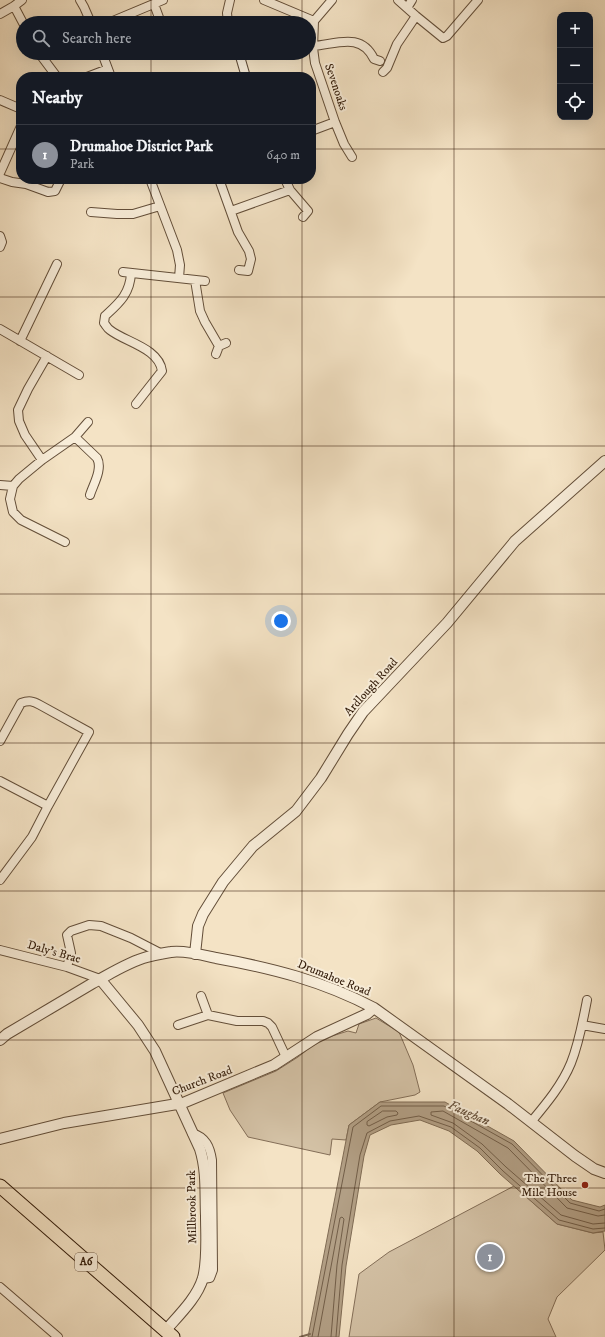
<!DOCTYPE html>
<html lang="en">
<head>
<meta charset="utf-8">
<style>
	body { margin:0; font-family:"IM FELL DW Pica",serif; background:#242831; color:#f1f3f6 }
	.controls { position:absolute; right:12px; top:12px; display:grid; overflow:hidden; border-radius:8px; box-shadow:0 4px 16px #0002 }
	.controls button { width:36px; height:36px; display:grid; place-items:center; padding:0; border:0; border-bottom:1px solid #363941; background:#171b24; color:#f1f3f6; font:20px sans-serif }
	.you { position:absolute; left:281px; top:621px; width:14px; height:14px; margin:-10px; border:3px solid #fff; border-radius:50%; background:#1a73e8; box-shadow:0 0 0 6px #1a73e833 }
	.badge { display:grid; place-items:center; width:26px; height:26px; border-radius:50%; background:#8c9099; color:#fff; font-size:13px; font-weight:700 }
	.pin { position:absolute; translate:-50% -50%; border:2px solid #fff; box-shadow:0 1px 4px #0006 }
	.list { margin:0; padding:0; list-style:none }
	h2 { display:flex; justify-content:space-between; align-items:center; height:52px; margin:0; padding:0 16px; font-size:17px }
	h2 small { font-size:13px; font-weight:400; color:#9ea1a6 }
	.list li { display:grid; grid-template-columns:26px 1fr auto; gap:12px; align-items:center; box-sizing:border-box; height:60px; padding:0 16px; border-top:1px solid #363941 }
	.list b { display:block; font-size:15px; white-space:nowrap }
	.list p { margin:0; font-size:13px; white-space:nowrap; color:#9ea1a6 }
	.list em { font-size:13px; font-style:normal; color:#9ea1a6 }
	.icon { flex:none; width:22px; height:22px; fill:none; stroke:currentColor; stroke-width:2; stroke-linecap:round; stroke-linejoin:round }
	.map { position:relative; flex:none; width:605px; height:1337px; overflow:hidden }
	.search { position:absolute; background:#171b24; box-shadow:0 4px 16px #0002; left:16px; top:16px; width:300px; height:44px; display:flex; align-items:center; gap:10px; box-sizing:border-box; padding:0 14px; border-radius:22px; color:#9ea1a6; font-size:15px }
	.panel { position:absolute; background:#171b24; box-shadow:0 4px 16px #0002; left:16px; top:72px; width:300px; height:112px; border-radius:16px }
	.map>svg:first-child { display:block }
	.green { fill:#d3c1a5; stroke:#836e58 }
	.water { fill:#b29f85; stroke:#7f6b54 }
	.lines { fill:none; stroke-linecap:round; stroke-linejoin:round }
	.shore { stroke:#725e48; stroke-width:1 }
	.stream { stroke:#7f6b54; stroke-width:2 }
	.minor-casing { stroke:#634e39; stroke-width:10 }
	.tertiary-casing { stroke:#634e39; stroke-width:12 }
	.trunk-casing { stroke:#331c0a; stroke-width:15 }
	.minor { stroke:#f8edd9; stroke-width:8 }
	.tertiary { stroke:#f8edd9; stroke-width:10 }
	.trunk { stroke:#f4e3c5; stroke-width:13 }
	.grid { fill:none; stroke:#331c0a; stroke-width:1; stroke-opacity:0.55 }
	.poi-dot { fill:#8f2418; stroke:#f8edd9; stroke-width:1.5 }
	.labels { text-anchor:middle; dominant-baseline:central; stroke-width:4; stroke-linejoin:round; paint-order:stroke }
	.shield { fill:#f8edd9; stroke:#6e5b48; stroke-width:1 }
	.shield-label { font-size:11px; font-weight:bold; fill:#331c0a }
	.street-label { font-size:12px; fill:#331c0a; stroke:#f8edd9 }
	.poi-label { font-size:12px; fill:#331c0a; stroke:#f8edd9; text-anchor:end }
	.water-label { font-size:13px; font-style:italic; fill:#66503b; stroke:#f8edd9 }
</style>
</head>
<body>
<div class="map">
<svg width="605" height="1337" viewBox="0 0 605 1337">
	<rect width="100%" height="100%" fill="#f4e3c5"/>
	<filter id="stains"><feTurbulence type="fractalNoise" baseFrequency=".005" numOctaves="4"/><feColorMatrix values="0 0 0 0 .2 0 0 0 0 .09 0 0 0 0 .02 0 0 0 .5 -.17"/></filter>
	<radialGradient id="worn" r=".72"><stop offset=".6" stop-color="#630" stop-opacity="0"/><stop offset="1" stop-color="#630" stop-opacity=".3"/></radialGradient>
	<!-- green -->
	<path class="green" d="M376,1018L399,1032L413,1065L420,1092L415,1095L380,1102L349,1125L346,1140L332,1139L330,1155L248,1137L230,1110L223,1093L276,1071L298,1057L312,1046L332,1036L348,1031L356,1033L359,1024Z
		M514,1186L557,1224L593,1233L603,1232L605,1250L557,1297L548,1319L556,1337H349L359,1274L389,1252Z"/>
	<!-- water -->
	<path class="water" d="M380,1102H445L514,1141L572,1200L600,1207L605,1205V1231L593,1233L557,1224L500,1174L477,1151L449,1131L420,1120L391,1125L370,1135L364,1156L346,1266L339,1337H308L349,1125Z"/>
	<g class="lines">
		<!-- shore -->
		<path class="shore" d="M383,1111H396L398,1113L397,1115L387,1117L369,1126L367,1125V1122Z
			M605,1215L598,1216L567,1208L508,1148L443,1111L431,1112V1115L453,1123L482,1144L506,1167L561,1215L593,1224L605,1223
			M312,1337L353,1127L381,1106H444L512,1144L570,1203L599,1211L605,1209
			M318,1337L340,1218L342,1217L344,1219L337,1265L331,1337
			M336,1337L342,1265L360,1155L367,1133L390,1121L419,1116L451,1127L480,1148L503,1171L559,1220L593,1229L605,1228"/>
		<!-- stream -->
		<path class="stream" d="M300,1337L310,1334"/>
		<defs>
			<path id="minor" d="M80,0L84,7L91,23
				M264,0L314,21
				M332,0L314,21L313,48L315,63L335,122L344,144L352,157
				M398,0L416,16L443,38L447,36L478,0
				M154,4L161,23
				M14,6L23,23
				M407,8L412,0
				M0,14L14,6L22,0
				M108,23L163,0
				M228,23L227,13L230,0
				M313,46C337,44 361,32 374,59L380,61
				M39,53L57,77
				M102,53L111,77
				M239,53L246,77
				M383,72L387,68L397,44L416,16
				M87,77L108,69
				M0,100L21,109
				M311,131L335,122
				M0,173L21,126
				M0,178L12,182L26,184L48,192L55,191L61,179
				M150,179L177,250L180,265L179,278
				M219,179L238,232L249,251L251,259L248,271L239,270
				M285,179L290,190L308,211L303,217
				M231,211L290,190
				M91,212L117,214H133L160,206
				M0,236L2,242L0,247
				M123,272L205,281
				M131,273C130,294 119,303 105,316L104,323C106,325 107,328 110,330C125,342 159,348 162,371L136,404
				M195,280L200,311L205,322L219,346
				M0,329L79,375
				M20,341L57,264
				M216,354L219,346L226,343
				M75,437L97,458C103,469 93,485 90,495
				M42,460L25,435L19,421L18,410L28,389L47,356
				M0,485L13,486
				M65,542L21,520L13,512L10,499L13,486L19,479L42,460L75,437L88,422
				M0,741L21,703C29,700 33,701 40,705L89,732L48,806L32,837L0,880
				M0,781L48,806
				M0,950L67,967L100,979
				M67,967L71,953L67,935L71,931L89,925L101,926L131,938L162,954
				M201,996L208,1015
				M178,1025L208,1015L237,1021H263L268,1023L272,1027L286,1057
				M582,1025L605,1029
				M531,1122C546,1104 562,1085 571,1063C579,1043 583,1021 587,1000
				M192,1133C206,1137 210,1147 212,1160L213,1270L210,1278L202,1279
				M0,1287L58,1337"/>
			<path id="tertiary" d="M195,954L198,926L203,914L223,882L253,846L296,811L321,778L348,734L363,712L447,623L515,541L605,461
				M100,979L138,1025L155,1051L200,1149C207,1171 205,1193 206,1216C206,1236 208,1259 203,1278C197,1298 179,1315 165,1331
				M0,1040L7,1034C36,1017 64,1000 93,983C110,974 128,962 147,957C155,955 163,953 171,952C184,950 203,955 216,958C272,968 323,981 374,1008L508,1104L575,1156L594,1169L605,1173
				M0,1139L64,1123L183,1103L274,1065L317,1037L367,1014L374,1008"/>
			<path id="trunk" d="M0,1186L173,1337"/>
		</defs>
		<!-- minor casing -->
		<use href="#minor" class="minor-casing"/>
		<!-- tertiary casing -->
		<use href="#tertiary" class="tertiary-casing"/>
		<!-- trunk casing -->
		<use href="#trunk" class="trunk-casing"/>
		<!-- minor -->
		<use href="#minor" class="minor"/>
		<!-- tertiary -->
		<use href="#tertiary" class="tertiary"/>
		<!-- trunk -->
		<use href="#trunk" class="trunk"/>
	</g>
	<!-- grid -->
	<path class="grid" d="M151,0V23M302,0V23M454,0V1337M151,53V77M302,53V77M0,149H21M311,149H605M151,179V1337M302,179V1337M0,297H605M0,446H605M0,594H605M0,743H605M0,891H605M0,1040H605M0,1188H605"/>
	<!-- markers -->
	<circle class="poi-dot" cx="585" cy="1185" r="4"/>
	<g class="labels">
		<!-- shield labels -->
		<rect class="shield" x="75" y="1253" width="22" height="18" rx="3"/>
		<g class="shield-label">
			<text x="86" y="1262">A6</text>
		</g>
		<!-- street labels -->
		<g class="street-label">
			<text transform="translate(336 87) rotate(71)">Sevenoaks</text>
			<text transform="translate(371 687) rotate(-48)">Ardlough Road</text>
			<text transform="translate(54 952) rotate(16)">Daly's Brae</text>
			<text transform="translate(334 978) rotate(22)">Drumahoe Road</text>
			<text transform="translate(202 1081) rotate(-21)">Church Road</text>
			<text transform="translate(192 1207) rotate(-91)">Millbrook Park</text>
		</g>
		<!-- poi labels -->
		<g class="poi-label">
			<text x="577" y="1178">The Three<tspan x="577" dy="14">Mile House</tspan></text>
		</g>
		<!-- water labels -->
		<g class="water-label">
			<text transform="translate(469 1113) rotate(24)">Faughan</text>
		</g>
	</g>
	<rect width="100%" height="100%" filter="url(#stains)"/>
	<rect width="100%" height="100%" fill="url(#worn)"/>
</svg>
<div class="controls">
<button>+</button>
<button>−</button>
<button><svg class="icon" aria-label="locate" viewBox="0 0 24 24"><circle cx="12" cy="12" r="6"/><path d="M12 2v4M12 18v4M2 12h4M18 12h4"/></svg></button>
</div>
<div class="you"></div>
<div class="pin badge" style="left:490px;top:1257px">1</div>
<div class="search"><svg class="icon" aria-label="search" viewBox="0 0 24 24"><circle cx="10" cy="10" r="6"/><path d="M15 15l6 6"/></svg>Search here</div>
<section class="panel">
<h2>Nearby<small></small></h2>
<ul class="list">
<li><span class="badge">1</span><div><b>Drumahoe District Park</b><p>Park</p></div><em>640 m</em></li>
</ul>
</section>
</div>
</body>
</html>
